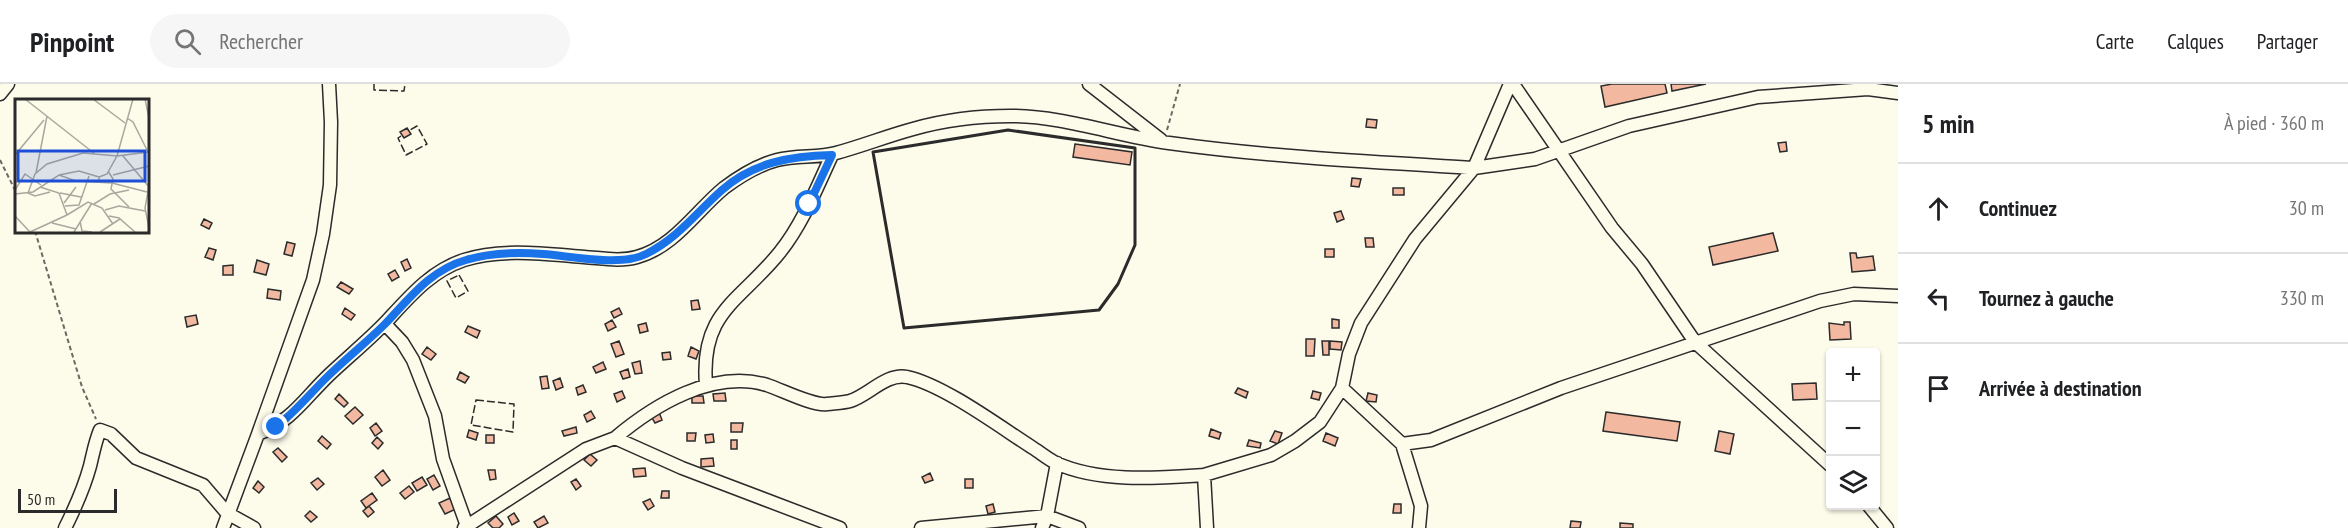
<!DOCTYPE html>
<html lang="fr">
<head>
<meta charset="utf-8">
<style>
	body { margin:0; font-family:"PT Sans Narrow",sans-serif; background:#f6f6f6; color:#202124 }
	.controls { position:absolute; right:18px; bottom:18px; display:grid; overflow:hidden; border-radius:6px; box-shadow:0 2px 4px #0004 }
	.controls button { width:54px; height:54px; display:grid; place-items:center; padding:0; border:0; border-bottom:2px solid #e0e0e0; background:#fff; color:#202124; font:30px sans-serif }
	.scale { position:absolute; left:18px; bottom:15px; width:99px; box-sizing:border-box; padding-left:6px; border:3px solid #2b2b2b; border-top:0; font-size:16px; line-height:21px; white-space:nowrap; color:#2b2b2b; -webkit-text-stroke:4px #fdfbea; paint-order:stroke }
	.stop { position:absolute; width:18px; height:18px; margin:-14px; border:4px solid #1a73e8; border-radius:50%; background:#fff }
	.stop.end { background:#1a73e8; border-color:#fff; box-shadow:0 2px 6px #0008 }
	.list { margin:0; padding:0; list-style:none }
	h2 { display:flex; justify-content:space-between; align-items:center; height:78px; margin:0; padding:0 24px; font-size:26px }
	h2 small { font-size:20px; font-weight:400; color:#757577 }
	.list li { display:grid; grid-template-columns:39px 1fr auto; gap:18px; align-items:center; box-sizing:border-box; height:90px; padding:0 24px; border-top:2px solid #e0e0e0 }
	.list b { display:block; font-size:22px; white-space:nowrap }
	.list em { font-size:20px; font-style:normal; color:#757577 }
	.icon { flex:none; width:33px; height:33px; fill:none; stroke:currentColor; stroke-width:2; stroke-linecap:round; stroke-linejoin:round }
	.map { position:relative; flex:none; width:1898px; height:444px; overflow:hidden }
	header { display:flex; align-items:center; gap:36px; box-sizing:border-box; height:84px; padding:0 30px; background:#fff; border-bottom:2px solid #e0e0e0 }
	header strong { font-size:28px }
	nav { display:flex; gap:33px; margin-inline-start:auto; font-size:21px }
	.search { width:420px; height:54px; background:#f6f6f6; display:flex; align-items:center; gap:15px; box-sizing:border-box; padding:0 21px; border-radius:33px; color:#757577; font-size:22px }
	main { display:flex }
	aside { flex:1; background:#fff }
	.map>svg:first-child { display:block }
	.building { fill:#f2b8a0; stroke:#2b2b2b; stroke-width:1.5 }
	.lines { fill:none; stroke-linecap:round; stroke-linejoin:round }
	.minor-casing { stroke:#2b2b2b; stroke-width:15 }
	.path { stroke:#6a6964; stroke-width:2; stroke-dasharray:4.5 3; stroke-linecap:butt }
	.minor { stroke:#fdfbea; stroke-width:12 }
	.fence { stroke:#2b2b2b; stroke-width:1.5; stroke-dasharray:8 3; stroke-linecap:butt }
	.wall { stroke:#2b2b2b; stroke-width:3 }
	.route { stroke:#1a73e8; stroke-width:8 }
	.inset-road { fill:none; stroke:#a9a89e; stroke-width:1.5 }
	.view { fill:#1d4ed8; fill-opacity:0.15; stroke:#1d4ed8; stroke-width:3 }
	.inset-edge { fill:none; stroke:#2b2b2b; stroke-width:3 }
</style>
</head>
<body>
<header>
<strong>Pinpoint</strong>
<div class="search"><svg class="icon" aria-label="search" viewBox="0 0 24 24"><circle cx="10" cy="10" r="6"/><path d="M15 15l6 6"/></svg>Rechercher</div>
<nav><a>Carte</a><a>Calques</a><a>Partager</a></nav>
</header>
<main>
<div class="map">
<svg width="1898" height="444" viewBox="0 0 1898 444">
	<rect width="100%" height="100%" fill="#fdfbea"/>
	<!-- building -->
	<path class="building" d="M1612,0H1665L1667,9L1605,23L1601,2Z
		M1671,0H1706L1672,7Z
		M1367,35L1377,36L1376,44L1366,43Z
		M407,44L411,50L404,54L400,48Z
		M1786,58L1787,67L1780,68L1778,59Z
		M1075,60L1132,68L1130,81L1073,73Z
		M1352,94L1361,95L1359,103L1351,102Z
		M1393,104H1404V111H1393Z
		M1341,127L1344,135L1337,138L1334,129Z
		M204,135L212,139L209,145L201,141Z
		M1773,149L1778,167L1713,181L1709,163Z
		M1365,154H1373L1374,163H1366Z
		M287,158L295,160L292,172L284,170Z
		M209,164L216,166L213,176L205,173Z
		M1325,165H1334V173H1325Z
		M1850,169H1856L1857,174L1873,172L1875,186L1852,188Z
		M407,175L411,184L405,187L401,178Z
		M257,176L269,180L266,191L254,188Z
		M233,181V191H223V182Z
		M395,186L399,193L392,197L388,190Z
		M341,198L353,205L349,210L337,203Z
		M268,205L281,207L280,216L267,214Z
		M698,216L700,225L692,226L691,217Z
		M345,224L355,231L351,236L342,230Z
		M619,224L622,230L614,234L611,228Z
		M196,231L198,240L187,243L185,233Z
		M1332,235L1339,236V244H1332Z
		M612,236L616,243L608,247L605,240Z
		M1844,238H1850L1851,255L1830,256L1829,239L1844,241Z
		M646,239L648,247L640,249L638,241Z
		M468,242L480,247L477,254L465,248Z
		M1306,255H1315L1314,272H1306Z
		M619,257L624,270L616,273L611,260Z
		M1322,257H1329V271H1323Z
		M1330,257L1342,258L1341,266L1330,265Z
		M427,263L436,270L431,276L422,270Z
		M691,263L699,267L696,275L688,272Z
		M670,268L671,275L663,276L662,269Z
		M640,277L642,289L635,290L632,279Z
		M603,278L606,285L596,289L593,283Z
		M628,285L630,293L623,295L620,288Z
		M460,288L469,293L465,299L457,295Z
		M547,292L549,304L542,305L540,293Z
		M560,294L563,303L556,306L553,297Z
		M1816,299L1817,315L1793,316L1792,300Z
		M583,301L586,308L578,311L576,304Z
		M1238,304L1248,308L1246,314L1235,309Z
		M622,307L625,314L617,318L614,310Z
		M1313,307L1321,309L1319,316L1311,314Z
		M725,309L726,317H714L713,310Z
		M1368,309L1377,311L1376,318L1366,317Z
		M339,310L348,319L344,323L335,315Z
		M692,312H703L704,319H692Z
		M355,323L363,331L353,340L345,332Z
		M591,327L595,334L587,338L584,331Z
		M659,328L662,336L655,339L651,332Z
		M1606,328L1680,338L1677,357L1603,347Z
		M376,339L382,347L375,352L370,344Z
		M731,339H743L742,348H731Z
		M576,343L577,349L564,352L562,347Z
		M1211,345L1221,349L1219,355L1209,352Z
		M469,346L478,349L476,356L467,353Z
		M1275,347L1282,349L1278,360L1270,357Z
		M1719,347L1734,350L1730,370L1715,367Z
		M687,349H696L695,357H687Z
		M1326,349L1338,354L1335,362L1323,357Z
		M713,350L714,358L706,359L705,351Z
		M486,351H494V359H486Z
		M322,352L331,360L327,365L318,357Z
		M377,353L383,359L378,365L372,359Z
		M731,356H737V365H731Z
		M1249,356L1261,359L1260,364L1247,362Z
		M278,364L287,373L282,378L273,368Z
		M590,370L597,376L591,382L584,376Z
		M713,374L714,382L701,383V375Z
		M645,384L646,392L634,393L633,385Z
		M383,386L390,396L382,402L375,393Z
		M488,386H495L496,395L490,396Z
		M930,389L933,396L925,399L922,393Z
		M434,391L440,402L433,406L427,395Z
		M422,393L427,401L417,407L412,399Z
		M318,394L324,400L317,406L311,399Z
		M576,395L581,402L576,406L571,398Z
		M965,395H973V404H965Z
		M258,397L264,403L259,409L253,404Z
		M409,402L414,408L405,415L400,409Z
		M662,407H669V414H661Z
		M372,409L377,416L366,424L361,417Z
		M450,414L456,425L445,430L439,419Z
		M650,415L654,422L648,426L643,418Z
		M993,420L995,428L988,430L986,422Z
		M1394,420H1401V429H1393Z
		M369,422L374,428L368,433L363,427Z
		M310,427L317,433L311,438L305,432Z
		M514,429L519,437L512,441L508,433Z
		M496,432L503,440L499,444H493L488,439Z
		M544,432L548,439L538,444L534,438Z
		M1571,437L1581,438L1580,444H1570Z
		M1620,439L1633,440V444H1620Z"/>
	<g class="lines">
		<defs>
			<path id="minor" d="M1089,0L1161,56
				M1513,0L1612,144L1642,180L1695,258L1830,381
				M0,10L8,0
				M385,240L402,258L413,276L435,332L443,375L467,442
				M706,301C700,227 740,218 780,168C803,139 817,103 832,71
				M1342,304L1402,360L1421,422L1419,444
				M258,350L313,196L323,150L330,101L331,38L329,0
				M615,354C654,321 713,285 767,301C782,306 813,322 827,320C835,319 843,319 850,317C869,311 886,289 907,293C944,301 1000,343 1033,364C1041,369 1048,375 1056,379C1100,399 1158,394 1204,391
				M1402,360L1431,356L1561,304L1820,217L1854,210L1898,212
				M1869,422L1887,444
				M65,444C75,424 84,404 90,382C93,370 95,358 100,346L111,350L136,374L203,401L227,429L254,444
				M223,444L258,350C293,336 303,316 329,291C348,273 369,256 387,237C410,212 431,187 464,176C502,164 546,170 584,173C601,174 620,178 637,173C674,163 696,127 724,104C740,92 758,81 777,76C797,71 818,74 836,69C862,62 887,52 913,45C944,36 978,32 1011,32C1064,32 1117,52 1169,59C1270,73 1372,78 1474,84L1510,0
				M464,444L586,365L615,354L682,384L840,444
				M921,444L1047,432L1079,444
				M1042,444L1047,432L1057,379
				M1207,444L1204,391L1271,371L1295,357L1320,338L1342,304L1349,270L1361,239L1415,155L1474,84L1535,75L1629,42L1758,13L1868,5L1898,9"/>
		</defs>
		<!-- minor casing -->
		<use href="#minor" class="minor-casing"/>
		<!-- path -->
		<path class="path" d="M1167,46L1180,0
			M0,76L16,108
			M35,147L82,303L96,335"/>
		<!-- minor -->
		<use href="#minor" class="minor"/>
		<!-- fence -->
		<path class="fence" d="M374,0V6L404,7L405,0
			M401,52L398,54L406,71L427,60L417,42L410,46
			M459,191L468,207L456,214L447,197Z
			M476,316L514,320L513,348L471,341Z"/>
		<!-- wall -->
		<path class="wall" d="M1008,46L1135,64V161L1118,200L1099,226L904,244L873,68Z"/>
	</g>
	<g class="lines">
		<!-- route -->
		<path class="route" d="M276,343C295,328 308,312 325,295C344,276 366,259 385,240C409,215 430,186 466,176C489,169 518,168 543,170C571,172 621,183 646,170C677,155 697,128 722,106C753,78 792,72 832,71L809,120"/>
	</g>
	<!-- overview -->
	<g transform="translate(15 15)">
		<rect width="134" height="134" fill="#fdfbea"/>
		<path class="inset-road" d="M10,0L80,55M78,0L110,24M130,0L134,19M112,19L118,23L133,53M0,56L29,21M108,57L134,88M93,72L98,80L96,90L114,108M21,74L32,17M44,76L64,72L84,78M98,76L134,67M84,84V78L92,75L102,57L134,53M134,87L130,109L134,129M0,91L10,75L26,86M35,93L20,97L13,94L20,75L32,65L68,54L102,57L118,0M45,94L66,98M0,95L18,93L44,76L61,82L97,84L132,93M49,104L61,88M79,105L95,95L114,91M50,107L64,106L74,77M90,111L104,107L130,112M52,116L73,103L87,109L98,125M0,117L15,133M94,117L104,119L120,133M65,122L67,132L77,133M37,124L61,130M15,133L52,116L44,94L25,88M59,133L77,104M85,133L105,120"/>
		<path class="view" d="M3,52H130V82H3Z"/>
		<rect width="134" height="134" class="inset-edge"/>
	</g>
</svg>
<div class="controls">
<button>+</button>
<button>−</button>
<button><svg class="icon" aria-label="layers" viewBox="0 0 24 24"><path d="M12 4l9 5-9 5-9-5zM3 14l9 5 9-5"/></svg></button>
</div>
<div class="scale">50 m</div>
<div class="stop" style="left:809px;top:120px"></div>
<div class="stop end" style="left:276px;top:343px"></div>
</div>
<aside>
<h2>5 min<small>À pied · 360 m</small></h2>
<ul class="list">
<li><svg class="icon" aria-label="ahead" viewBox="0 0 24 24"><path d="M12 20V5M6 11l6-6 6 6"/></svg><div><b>Continuez</b></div><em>30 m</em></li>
<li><svg class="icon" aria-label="left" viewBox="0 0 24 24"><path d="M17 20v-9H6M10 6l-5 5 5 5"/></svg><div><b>Tournez à gauche</b></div><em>330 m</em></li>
<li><svg class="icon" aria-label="arrive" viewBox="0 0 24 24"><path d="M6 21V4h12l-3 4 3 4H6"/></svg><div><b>Arrivée à destination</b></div></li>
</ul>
</aside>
</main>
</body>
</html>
